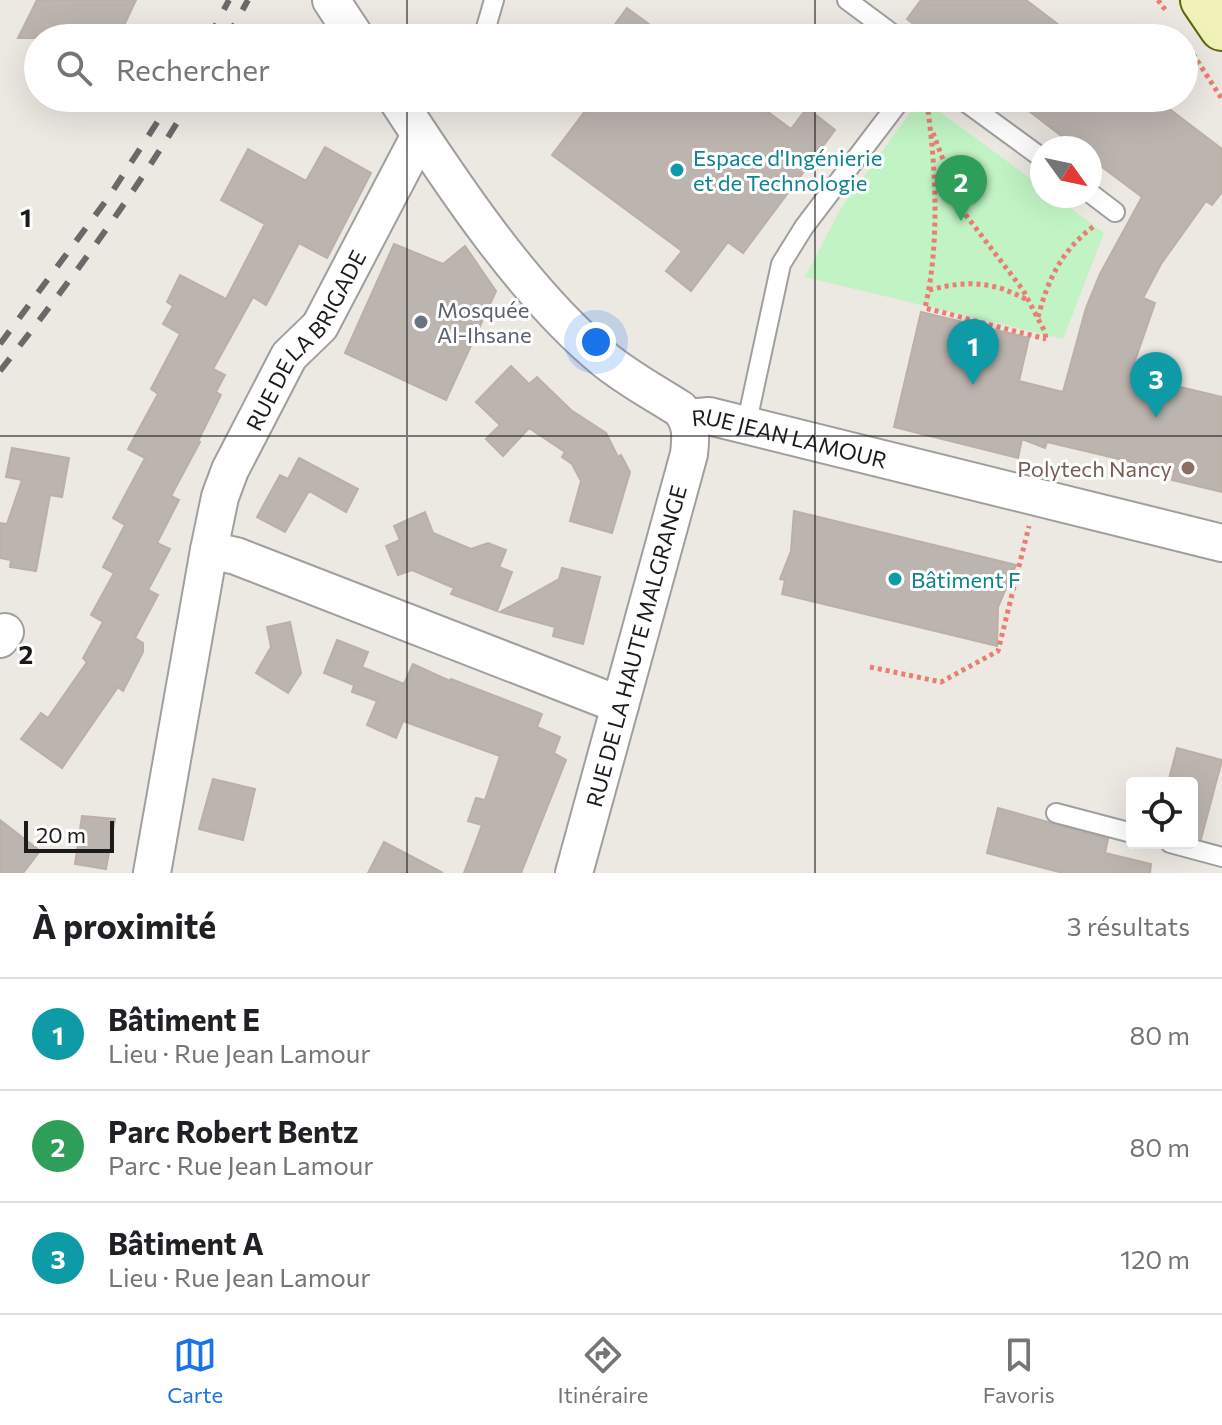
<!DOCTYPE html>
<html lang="fr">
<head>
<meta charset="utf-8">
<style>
	body { margin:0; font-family:Commissioner,sans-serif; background:#f6f6f6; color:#202124 }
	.controls { position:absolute; right:24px; bottom:24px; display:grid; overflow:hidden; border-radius:8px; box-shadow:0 8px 32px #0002 }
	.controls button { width:72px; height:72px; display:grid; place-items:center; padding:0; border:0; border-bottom:2px solid #e0e0e0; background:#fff; color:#202124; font:40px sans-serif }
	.compass { position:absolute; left:1030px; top:136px; width:72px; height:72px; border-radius:50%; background:#fff; box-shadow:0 8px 32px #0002; rotate:123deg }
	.scale { position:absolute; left:24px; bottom:20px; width:90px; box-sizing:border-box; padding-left:8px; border:4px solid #1b1b1b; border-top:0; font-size:22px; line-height:28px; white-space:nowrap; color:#1b1b1b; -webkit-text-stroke:6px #fff; paint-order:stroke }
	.you { position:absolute; left:596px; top:342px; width:28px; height:28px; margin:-20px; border:6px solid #fff; border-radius:50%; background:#1a73e8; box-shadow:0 0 0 12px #1a73e833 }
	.badge { display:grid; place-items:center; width:52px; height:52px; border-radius:50%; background:#1a73e8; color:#fff; font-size:26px; font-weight:700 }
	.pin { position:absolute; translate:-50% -66px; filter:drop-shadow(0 2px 4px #0008) }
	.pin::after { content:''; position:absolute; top:42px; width:28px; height:24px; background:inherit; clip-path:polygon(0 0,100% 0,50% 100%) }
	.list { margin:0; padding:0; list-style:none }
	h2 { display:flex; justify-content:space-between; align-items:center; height:104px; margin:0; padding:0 32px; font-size:34px }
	h2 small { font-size:26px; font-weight:400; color:#757577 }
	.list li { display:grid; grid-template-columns:52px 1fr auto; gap:24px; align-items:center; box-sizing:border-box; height:112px; padding:0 32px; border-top:2px solid #e0e0e0 }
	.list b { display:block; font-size:30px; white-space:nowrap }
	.list p { margin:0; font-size:26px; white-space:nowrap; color:#757577 }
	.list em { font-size:26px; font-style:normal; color:#757577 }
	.icon { flex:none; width:44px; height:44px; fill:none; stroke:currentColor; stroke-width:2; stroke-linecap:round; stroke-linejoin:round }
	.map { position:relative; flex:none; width:1222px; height:873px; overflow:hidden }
	.search { position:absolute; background:#fff; box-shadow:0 8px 32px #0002; left:24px; right:24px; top:24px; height:88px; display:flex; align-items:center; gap:20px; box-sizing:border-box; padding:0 28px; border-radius:44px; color:#757577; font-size:30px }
	.sheet { height:440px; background:#fff }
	nav { display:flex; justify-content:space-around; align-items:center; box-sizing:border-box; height:112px; border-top:2px solid #e0e0e0; background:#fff; font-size:22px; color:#757577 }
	nav a { display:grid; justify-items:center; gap:4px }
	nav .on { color:#1a73e8 }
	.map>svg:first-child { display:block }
	.park { fill:#c1f3c4 }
	.building { fill:#bcb4af; stroke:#bcafa6; stroke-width:2 }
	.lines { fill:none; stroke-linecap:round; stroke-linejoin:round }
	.lane-casing { stroke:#9f9f9f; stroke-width:22 }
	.street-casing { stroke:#9f9f9f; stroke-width:40 }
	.secondary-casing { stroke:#5e660f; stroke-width:48 }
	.path { stroke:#eb7d73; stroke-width:5; stroke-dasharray:4 4; stroke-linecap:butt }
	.lane { stroke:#fff; stroke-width:18 }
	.street { stroke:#fff; stroke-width:36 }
	.secondary { stroke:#f1f2b9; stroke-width:44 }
	.rail { stroke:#696969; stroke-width:6; stroke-dasharray:16 16; stroke-linecap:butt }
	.grid { fill:none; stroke:#1b1b1b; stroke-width:2; stroke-opacity:0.55 }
	.culture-dot { fill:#0f9aa8; stroke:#fff; stroke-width:3 }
	.worship-dot { fill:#6b7280; stroke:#fff; stroke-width:3 }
	.education-dot { fill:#8d6e63; stroke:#fff; stroke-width:3 }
	.labels { text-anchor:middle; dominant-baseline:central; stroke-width:6; stroke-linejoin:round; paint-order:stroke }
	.culture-label { font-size:22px; fill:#0d838f; stroke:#fff; text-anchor:start }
	.worship-label { font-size:22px; fill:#5b616d; stroke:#fff; text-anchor:start }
	.street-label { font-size:22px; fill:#1b1b1b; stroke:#fff }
	.education-label { font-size:22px; fill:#785e54; stroke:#fff; text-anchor:end }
	.grid-label { font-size:26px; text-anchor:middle; font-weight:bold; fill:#1b1b1b; stroke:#fff; stroke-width:6; stroke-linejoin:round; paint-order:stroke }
</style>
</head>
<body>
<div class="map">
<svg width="1222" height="873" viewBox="0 0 1222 873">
	<rect width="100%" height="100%" fill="#ece8e2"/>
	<!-- park -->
	<path class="park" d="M921,98L1042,187V196H1054L1104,233L1063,339L805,277L841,208Z"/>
	<!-- building -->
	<path class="building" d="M37,0H136L118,38H18Z
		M921,0H1026L1076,38H932L907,19Z
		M627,8L668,38H605Z
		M595,98H749L791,129L807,108L835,130L743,253L728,242L691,291L666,271L682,251L552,155Z
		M1012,98H1155L1222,149V192L1212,205L1206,201L1161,264L1143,298L1155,303L1130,375L1222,397V492L1172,480L1174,472L1047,442L1045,448L1022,439L1018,458L894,427L921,312L1029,338L1019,381L1063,392L1086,308L1100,274L1142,197L1090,158V148H1077Z
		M325,147L371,173L327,258L299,243L266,305L253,297L213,369L225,375L216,392L221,395L198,441L200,442L171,496L179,500L157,543L170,549L148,590L158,595L135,638L143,643V652L123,691L118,687L62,768L21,739L41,713L48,718L87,662L83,658L103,622L91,615L114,573L103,567L125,525L113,518L145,458L128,449L158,394L151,389L180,334L163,324L173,306L167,302L180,275L226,299L265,224L221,200L248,149L306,181Z
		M394,244L443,264L465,246L496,291L446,400L345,353Z
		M511,366L529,384L537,377L571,410L606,433L618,457L621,455L630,472L612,533L570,521L581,481L572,464L562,457L565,452L529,428L503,456L486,439L500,425L476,402Z
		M12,448L69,458L62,497L50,495L36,571L10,567L11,560L0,558V523L7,524L22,480L6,477Z
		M299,458L358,489L346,512L309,491L285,532L257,517L280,475L288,479Z
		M794,511L1016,565L998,607L997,646L782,594L785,580L780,579L791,551Z
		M425,512L433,533L471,549L488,543L506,550L499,567L512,572L497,611L451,594L454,588L412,570L398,575L386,546L400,540L394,526Z
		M562,568L600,577L583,644L553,636L555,627L500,612L559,579Z
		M290,622L301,673L288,693L256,673L271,647L267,627Z
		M337,640L368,652L362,667L404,684L413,664L450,681L451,679L542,714L537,727L560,737L554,753L566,760L521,873H464L482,825L468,821L476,798L485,800L500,756L403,721L396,738L367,725L377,701L352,692L354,685L324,673Z
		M1177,748L1222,760L1201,839L1192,836V783H1168Z
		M213,779L255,789L243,840L199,829Z
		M998,808L1108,839L1105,853L1151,864L1150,873H1063L987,853Z
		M82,816L115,819L106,869L75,864Z
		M0,820L40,851L23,873H0Z
		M384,842L443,873H368Z"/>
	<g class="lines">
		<defs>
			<path id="lane" d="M847,0L894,35
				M483,38L494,0
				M960,98L1042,158
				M1090,193L1115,212
				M746,426L781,264L804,227L902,98
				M1056,813L1132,833
				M1170,843L1222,857"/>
			<g id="street">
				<path d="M331,0L356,38"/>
				<path d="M396,98C452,184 525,294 604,359C627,378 655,393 680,409C692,423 691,436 689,454L574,873"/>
				<path id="s1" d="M688,418L709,416L1222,543"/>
				<path d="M209,550L236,556L620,705"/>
				<path d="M0,639L5,632"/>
				<path id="s2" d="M152,873L209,550L220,497L230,470L289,356L320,326L420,135"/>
			</g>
			<path id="secondary" d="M1203,0L1222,28"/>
		</defs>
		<!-- lane casing -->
		<use href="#lane" class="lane-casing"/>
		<!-- street casing -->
		<use href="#street" class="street-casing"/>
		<!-- secondary casing -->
		<use href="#secondary" class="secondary-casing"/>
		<!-- path -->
		<path class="path" d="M1158,0L1167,12
			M1193,54L1222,99
			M927,103C936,167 940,244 925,308L1046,339
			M933,133L962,210L1023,290L1045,332L1046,340
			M929,290C968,280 993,281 1029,301
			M1038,317C1048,279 1062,250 1094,226
			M870,667L941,682L998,651L1029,526"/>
		<!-- lane -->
		<use href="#lane" class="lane"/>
		<!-- street -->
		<use href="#street" class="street"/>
		<!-- secondary -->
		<use href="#secondary" class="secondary"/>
		<!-- rail -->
		<path class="rail" d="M209,38L229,0
			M227,38L248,0
			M0,344L108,198L173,98
			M0,371C69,283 135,194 192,98"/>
	</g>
	<!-- grid -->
	<path class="grid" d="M407,0V38M815,0V38M407,98V873M815,98V873M0,436H1222"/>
	<!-- markers -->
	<g class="culture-dot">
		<circle cx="677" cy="170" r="8"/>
		<circle cx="895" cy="579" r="8"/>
	</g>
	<circle class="worship-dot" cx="421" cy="322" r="8"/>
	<circle class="education-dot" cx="1188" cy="468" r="8"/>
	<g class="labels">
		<!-- culture labels -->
		<g class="culture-label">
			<text x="693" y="157">Espace d'Ingénierie<tspan x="693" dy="25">et de Technologie</tspan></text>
			<text x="911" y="579">Bâtiment F</text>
		</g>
		<!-- worship labels -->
		<g class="worship-label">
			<text x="437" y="309">Mosquée<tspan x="437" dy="25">Al-Ihsane</tspan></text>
		</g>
		<!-- street labels -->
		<g class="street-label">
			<text stroke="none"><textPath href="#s2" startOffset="562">RUE DE LA BRIGADE</textPath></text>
			<text stroke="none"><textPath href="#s1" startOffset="104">RUE JEAN LAMOUR</textPath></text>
			<text transform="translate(636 646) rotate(-75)">RUE DE LA HAUTE MALGRANGE</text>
		</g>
		<!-- education labels -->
		<g class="education-label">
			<text x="1172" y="468">Polytech Nancy</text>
		</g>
	</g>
	<g class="grid-label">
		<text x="26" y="227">1</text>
		<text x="26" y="664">2</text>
	</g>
</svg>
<div class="controls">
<button><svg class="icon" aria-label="locate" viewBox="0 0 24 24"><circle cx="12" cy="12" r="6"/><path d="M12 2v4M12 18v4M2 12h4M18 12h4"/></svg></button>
</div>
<svg class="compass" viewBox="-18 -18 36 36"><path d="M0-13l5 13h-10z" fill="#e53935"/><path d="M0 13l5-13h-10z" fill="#757577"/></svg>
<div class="scale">20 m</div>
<div class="you"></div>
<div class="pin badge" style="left:973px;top:385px;background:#0f9aa8">1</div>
<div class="pin badge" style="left:961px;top:221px;background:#2e9e5b">2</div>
<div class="pin badge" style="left:1156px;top:418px;background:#0f9aa8">3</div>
<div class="search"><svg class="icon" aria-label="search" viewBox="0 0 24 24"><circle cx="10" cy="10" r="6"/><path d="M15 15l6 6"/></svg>Rechercher</div>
</div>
<section class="sheet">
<h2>À proximité<small>3 résultats</small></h2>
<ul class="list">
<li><span class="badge" style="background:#0f9aa8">1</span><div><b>Bâtiment E</b><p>Lieu · Rue Jean Lamour</p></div><em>80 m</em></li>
<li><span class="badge" style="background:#2e9e5b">2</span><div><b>Parc Robert Bentz</b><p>Parc · Rue Jean Lamour</p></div><em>80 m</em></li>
<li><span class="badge" style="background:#0f9aa8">3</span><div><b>Bâtiment A</b><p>Lieu · Rue Jean Lamour</p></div><em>120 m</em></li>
</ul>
</section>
<nav>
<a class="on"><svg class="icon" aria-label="map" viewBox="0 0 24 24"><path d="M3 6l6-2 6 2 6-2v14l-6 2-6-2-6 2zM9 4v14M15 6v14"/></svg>Carte</a>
<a><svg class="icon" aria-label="directions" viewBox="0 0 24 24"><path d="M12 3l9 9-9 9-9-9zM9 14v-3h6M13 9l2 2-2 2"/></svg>Itinéraire</a>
<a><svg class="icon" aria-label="saved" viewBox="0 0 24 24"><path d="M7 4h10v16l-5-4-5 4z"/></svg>Favoris</a>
</nav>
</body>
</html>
